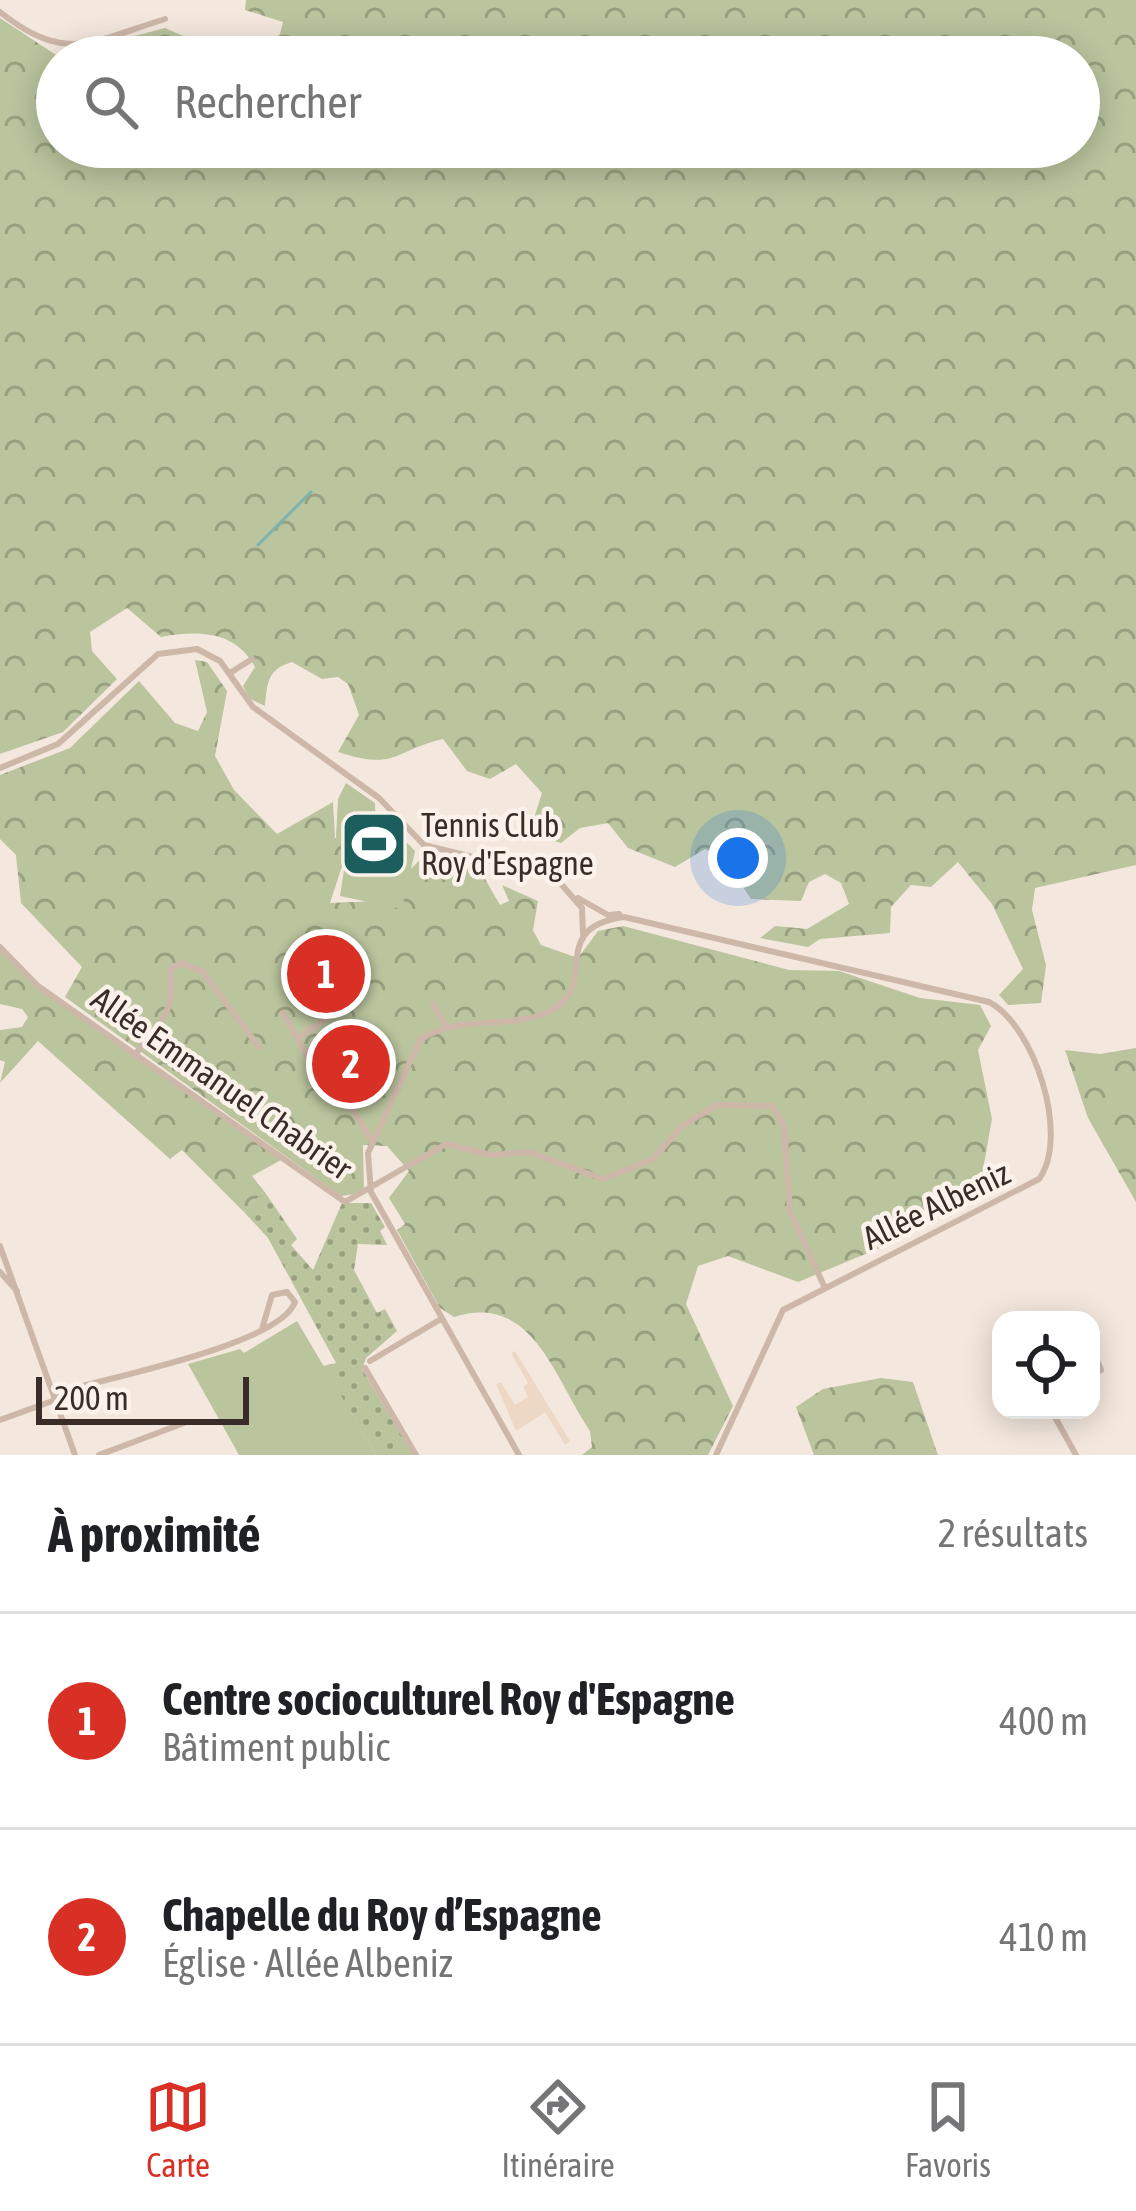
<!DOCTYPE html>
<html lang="fr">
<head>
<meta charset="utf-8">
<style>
	body { margin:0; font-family:"Asap Condensed",sans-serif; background:#f2f2f2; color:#202124 }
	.controls { position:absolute; right:36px; bottom:36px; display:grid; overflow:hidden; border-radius:24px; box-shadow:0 6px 30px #0003 }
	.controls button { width:108px; height:108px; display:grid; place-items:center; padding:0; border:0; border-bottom:3px solid #e0e0e0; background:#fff; color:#202124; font:60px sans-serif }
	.scale { position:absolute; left:36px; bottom:30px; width:213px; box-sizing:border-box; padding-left:12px; border:6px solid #3a2d29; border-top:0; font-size:33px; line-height:42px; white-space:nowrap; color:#3a2d29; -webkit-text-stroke:9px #fbf2eb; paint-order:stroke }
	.you { position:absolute; left:738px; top:858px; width:42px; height:42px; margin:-30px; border:9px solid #fff; border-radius:50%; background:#1a73e8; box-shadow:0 0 0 18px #1a73e833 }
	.badge { display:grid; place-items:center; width:78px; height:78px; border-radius:50%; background:#d93025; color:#fff; font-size:39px; font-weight:700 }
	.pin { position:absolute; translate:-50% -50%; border:6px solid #fff; box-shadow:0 3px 12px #0006 }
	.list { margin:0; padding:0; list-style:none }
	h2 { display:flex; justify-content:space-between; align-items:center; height:156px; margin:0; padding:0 48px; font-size:51px }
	h2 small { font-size:39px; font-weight:400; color:#757577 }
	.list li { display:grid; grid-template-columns:78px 1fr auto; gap:36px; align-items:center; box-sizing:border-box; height:216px; padding:0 48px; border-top:3px solid #e0e0e0 }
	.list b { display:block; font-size:45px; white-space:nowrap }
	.list p { margin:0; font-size:39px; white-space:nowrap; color:#757577 }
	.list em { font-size:39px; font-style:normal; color:#757577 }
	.icon { flex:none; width:66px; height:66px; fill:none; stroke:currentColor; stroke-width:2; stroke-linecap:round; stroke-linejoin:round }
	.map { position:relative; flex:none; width:1136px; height:1455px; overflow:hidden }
	.search { position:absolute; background:#fff; box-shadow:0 6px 30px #0003; left:36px; right:36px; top:36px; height:132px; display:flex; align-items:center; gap:30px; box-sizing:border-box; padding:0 42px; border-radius:66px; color:#757577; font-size:45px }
	.sheet { height:588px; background:#fff }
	nav { display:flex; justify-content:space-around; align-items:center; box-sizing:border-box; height:168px; border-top:3px solid #e0e0e0; background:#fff; font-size:33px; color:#757577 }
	nav a { display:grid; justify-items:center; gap:6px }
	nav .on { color:#d93025 }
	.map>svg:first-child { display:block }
	.grass { fill:url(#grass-dots) }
	.forest { fill:url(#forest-crowns) }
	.pitch { fill:#bac49d }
	.plaza { fill:#ecd8c5 }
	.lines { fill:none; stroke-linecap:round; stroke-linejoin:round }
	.stream { stroke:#7cb3b0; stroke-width:3 }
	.street { stroke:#cdb7a9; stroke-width:6 }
	.labels { text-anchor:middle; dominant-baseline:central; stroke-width:9; stroke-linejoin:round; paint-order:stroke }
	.poi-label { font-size:33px; fill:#3a2d29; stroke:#fbf2eb; text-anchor:start }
	.street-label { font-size:33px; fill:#3a2d29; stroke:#fbf2eb }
</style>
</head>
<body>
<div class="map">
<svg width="1136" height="1455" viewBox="0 0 1136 1455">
	<defs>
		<pattern id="grass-dots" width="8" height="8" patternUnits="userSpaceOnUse" patternTransform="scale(3)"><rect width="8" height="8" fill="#bac49d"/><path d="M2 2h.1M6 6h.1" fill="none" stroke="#98a080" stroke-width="1.8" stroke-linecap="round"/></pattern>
		<pattern id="forest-crowns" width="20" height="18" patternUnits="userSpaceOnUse" patternTransform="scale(3)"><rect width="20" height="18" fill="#bac49d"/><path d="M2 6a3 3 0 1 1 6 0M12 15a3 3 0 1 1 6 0" fill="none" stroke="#98a080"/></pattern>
	</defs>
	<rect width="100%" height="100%" fill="#f4e8de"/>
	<!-- grass -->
	<path class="grass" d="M264,1191L297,1239L291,1245L313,1270L342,1203H371L385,1227L380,1231L387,1245L358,1244L354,1270L377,1313L385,1309L397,1331L366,1358L362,1369L413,1455H376L323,1366L336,1363L268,1238L244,1212Z"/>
	<!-- forest -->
	<path class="forest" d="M246,0H1136V865L1035,888L1032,910L1046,965L1041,1003L1008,1005L999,995L1023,969L992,904L958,862L931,887L911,885L891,907L890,933L820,939L808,947L760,938L775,926L807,929L849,904L841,883L825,874L809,882L801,901L751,899L724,859L705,849L675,867L628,848L608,823L580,828L561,843L529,834L542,793L516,764L490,779L467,771L443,739C393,751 396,771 338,752L359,715L348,684L338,677L322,679L292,662C268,669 267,682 265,706L250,699L243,686L255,667C236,631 198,630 161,637L127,608L90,632L92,651L117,679L63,732L0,754V18L59,57L57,147H1079V57H89L112,42L165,28L199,43L255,56L280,34L283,22L245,10Z
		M195,660L207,662L227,691L215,756L234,790L277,834L333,802L335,838L377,842L347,851L330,903L378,901L423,857L481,872L500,905L509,901L502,885L538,901L533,930L541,945L578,958L598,931L623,926L789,970L839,971L920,998L980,1005L991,1026L978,1050L992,1119L979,1192L899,1240L798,1282L728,1256L698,1266L686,1304L733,1406L708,1455H582L592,1447L590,1431C554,1378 533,1292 454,1317L440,1308L397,1230L405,1224L389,1198L409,1171L387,1146L363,1145L364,1193L341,1196L65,997L82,967L21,903L16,855L0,839V775L70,748L139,681L175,723L198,731L207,712Z
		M0,951L44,993L281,1160L252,1176L264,1191L244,1212L182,1150L170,1159L38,1041L0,1083L5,1062L0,1060V1030L22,1027L28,1017L22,1009L0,1004Z
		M1136,1048V1202L1088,1118L1065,1050L1100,1054Z
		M881,1378L913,1382L938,1455H814L796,1407L823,1389Z"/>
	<!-- pitch -->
	<path class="pitch" d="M346,783L375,803V810L415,851L402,909L340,896L346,857L336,837L338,799Z
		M297,1321L376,1455H239L188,1364L240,1349L244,1353Z"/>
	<!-- plaza -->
	<path class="plaza" d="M515,1351L570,1441L565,1445L545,1412L516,1431L496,1384L501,1382L515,1405L528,1397L523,1387L528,1383L511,1353Z"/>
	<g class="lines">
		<!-- stream -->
		<path class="stream" d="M258,545L311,492"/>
		<!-- street -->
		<path class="street" d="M0,12C66,64 91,42 165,19
			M230,673L252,659
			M0,768L58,744L158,654L197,649L220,661L253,707L379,798L424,845L555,877L582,908L583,934
			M578,898L608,915L619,914
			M0,947L38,986L345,1202L446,1144L490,1155L529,1152L603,1179L653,1159L682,1126L717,1105L772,1106L784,1125L790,1211L824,1286
			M433,1003L447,1028
			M283,1013L309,1059L331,1076L372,1141
			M298,1038L330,1016L329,1006L303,976
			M134,1056C162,1019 175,1015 170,969L182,963L203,972L259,1047
			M0,1246L75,1455
			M0,1272L17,1291
			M370,1361L441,1319
			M365,1368L416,1455
			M1091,1376L1101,1370L1094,1353
			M56,1393C102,1379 280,1345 295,1302L287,1292L272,1295L262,1329
			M1051,1410L1076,1455
			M0,1420L58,1399
			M99,1455L184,1423
			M519,1455L371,1192L368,1153L420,1040C459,1012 520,1033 558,1006C595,980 550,927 624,917L989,1002C1035,1026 1070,1137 1039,1179L783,1310L716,1455"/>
	</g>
	<!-- icons -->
	<defs>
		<symbol id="stadium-square" viewBox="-11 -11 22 22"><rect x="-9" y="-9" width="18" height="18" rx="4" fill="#1c5e5d" stroke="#fbf2eb"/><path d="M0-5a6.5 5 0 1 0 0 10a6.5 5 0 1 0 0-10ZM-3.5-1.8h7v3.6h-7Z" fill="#fff"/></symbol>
	</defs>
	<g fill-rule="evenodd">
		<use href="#stadium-square" x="336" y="806" width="76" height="76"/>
	</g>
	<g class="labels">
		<!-- poi labels -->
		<g class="poi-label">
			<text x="421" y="825">Tennis Club<tspan x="421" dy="38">Roy d'Espagne</tspan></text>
		</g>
		<!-- street labels -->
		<g class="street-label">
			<text transform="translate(222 1083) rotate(35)">Allée Emmanuel Chabrier</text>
			<text transform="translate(936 1205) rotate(-26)">Allée Albeniz</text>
		</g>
	</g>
</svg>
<div class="controls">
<button><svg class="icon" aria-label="locate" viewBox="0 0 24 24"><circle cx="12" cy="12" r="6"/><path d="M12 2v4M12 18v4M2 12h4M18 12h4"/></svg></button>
</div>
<div class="scale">200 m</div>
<div class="you"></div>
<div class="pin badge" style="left:326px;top:974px">1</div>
<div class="pin badge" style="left:351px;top:1064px">2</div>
<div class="search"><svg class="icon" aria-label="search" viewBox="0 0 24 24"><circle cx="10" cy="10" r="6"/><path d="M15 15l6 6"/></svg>Rechercher</div>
</div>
<section class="sheet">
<h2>À proximité<small>2 résultats</small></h2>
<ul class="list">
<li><span class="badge">1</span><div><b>Centre socioculturel Roy d'Espagne</b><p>Bâtiment public</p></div><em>400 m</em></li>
<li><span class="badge">2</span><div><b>Chapelle du Roy d’Espagne</b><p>Église · Allée Albeniz</p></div><em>410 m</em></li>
</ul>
</section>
<nav>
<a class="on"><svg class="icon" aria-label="map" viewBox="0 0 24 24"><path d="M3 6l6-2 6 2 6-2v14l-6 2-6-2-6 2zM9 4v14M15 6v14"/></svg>Carte</a>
<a><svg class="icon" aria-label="directions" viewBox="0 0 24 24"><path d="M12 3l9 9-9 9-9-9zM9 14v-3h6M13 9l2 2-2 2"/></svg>Itinéraire</a>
<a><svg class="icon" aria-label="saved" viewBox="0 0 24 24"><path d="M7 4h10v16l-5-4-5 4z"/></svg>Favoris</a>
</nav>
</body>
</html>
